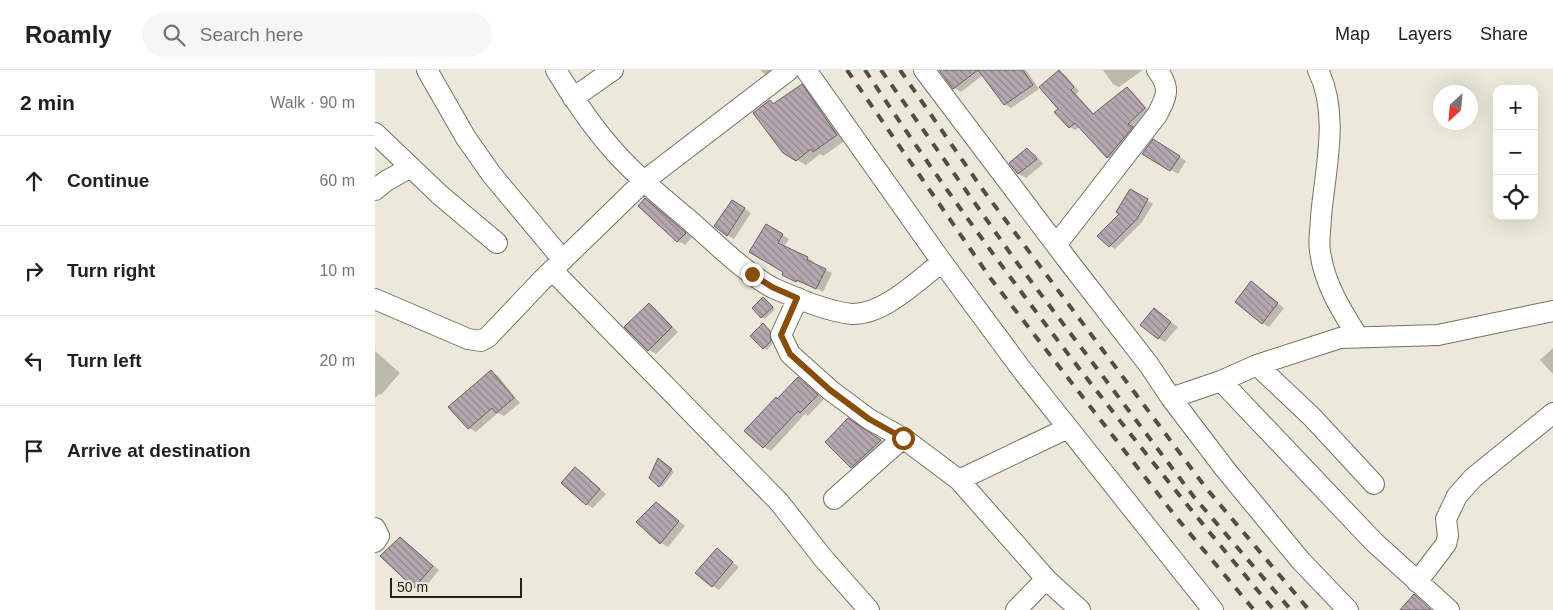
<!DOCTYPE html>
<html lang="en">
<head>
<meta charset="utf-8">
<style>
	body { margin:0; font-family:Helvetica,sans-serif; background:#f6f6f6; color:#202124 }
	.controls { position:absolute; right:15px; top:15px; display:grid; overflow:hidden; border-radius:10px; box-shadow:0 5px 20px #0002 }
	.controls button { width:45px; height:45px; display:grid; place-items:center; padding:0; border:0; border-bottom:1px solid #e0e0e0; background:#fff; color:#202124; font:25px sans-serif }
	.compass { position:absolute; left:1058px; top:15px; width:45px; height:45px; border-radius:50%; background:#fff; box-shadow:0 5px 20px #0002; rotate:206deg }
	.scale { position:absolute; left:15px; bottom:12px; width:132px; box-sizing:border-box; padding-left:5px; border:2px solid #22211c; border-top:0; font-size:14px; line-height:18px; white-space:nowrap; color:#22211c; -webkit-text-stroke:4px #ece9da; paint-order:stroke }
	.stop { position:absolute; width:15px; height:15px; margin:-11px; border:4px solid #884d08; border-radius:50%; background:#fff }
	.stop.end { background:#884d08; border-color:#fff; box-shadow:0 1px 5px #0008 }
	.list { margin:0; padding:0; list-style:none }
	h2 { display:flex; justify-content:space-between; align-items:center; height:65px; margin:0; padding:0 20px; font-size:21px }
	h2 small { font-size:16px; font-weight:400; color:#757577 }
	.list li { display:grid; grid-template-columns:32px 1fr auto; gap:15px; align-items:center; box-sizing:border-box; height:90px; padding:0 20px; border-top:1px solid #e0e0e0 }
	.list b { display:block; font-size:19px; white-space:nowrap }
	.list em { font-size:16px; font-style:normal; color:#757577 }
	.icon { flex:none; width:28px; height:28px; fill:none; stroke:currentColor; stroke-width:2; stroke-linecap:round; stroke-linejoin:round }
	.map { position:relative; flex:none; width:1178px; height:540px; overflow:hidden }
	header { display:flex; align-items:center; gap:30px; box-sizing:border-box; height:70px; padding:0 25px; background:#fff; border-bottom:1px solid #e0e0e0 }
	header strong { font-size:24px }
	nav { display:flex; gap:28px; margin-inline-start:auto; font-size:18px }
	.search { width:350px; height:45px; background:#f6f6f6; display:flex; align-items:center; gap:12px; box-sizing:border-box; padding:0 18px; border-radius:28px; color:#757577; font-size:19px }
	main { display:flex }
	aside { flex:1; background:#fff }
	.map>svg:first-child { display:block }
	.shadow { fill:#0003 }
	.building { fill:url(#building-back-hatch); stroke:#6d6069 }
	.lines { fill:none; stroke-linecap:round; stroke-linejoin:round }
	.street-casing { stroke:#747264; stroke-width:22 }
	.street { stroke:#fff; stroke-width:20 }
	.rail { stroke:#504e47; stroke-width:4; stroke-dasharray:9 9; stroke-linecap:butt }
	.route { stroke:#884d08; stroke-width:6 }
</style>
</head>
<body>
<header>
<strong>Roamly</strong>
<div class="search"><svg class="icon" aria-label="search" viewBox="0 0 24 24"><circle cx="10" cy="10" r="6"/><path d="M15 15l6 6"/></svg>Search here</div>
<nav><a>Map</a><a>Layers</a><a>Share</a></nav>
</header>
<main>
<aside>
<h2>2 min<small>Walk · 90 m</small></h2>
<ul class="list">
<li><svg class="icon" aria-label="ahead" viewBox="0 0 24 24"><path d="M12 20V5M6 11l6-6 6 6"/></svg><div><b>Continue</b></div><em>60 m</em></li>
<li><svg class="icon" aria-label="right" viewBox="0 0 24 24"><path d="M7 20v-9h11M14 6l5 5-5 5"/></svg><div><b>Turn right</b></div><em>10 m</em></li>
<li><svg class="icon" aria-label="left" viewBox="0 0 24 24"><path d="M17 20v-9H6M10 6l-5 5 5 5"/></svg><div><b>Turn left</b></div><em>20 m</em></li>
<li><svg class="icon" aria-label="arrive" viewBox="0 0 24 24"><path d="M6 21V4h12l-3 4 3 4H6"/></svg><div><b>Arrive at destination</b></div></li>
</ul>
</aside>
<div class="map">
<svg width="1178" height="540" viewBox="0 0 1178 540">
	<defs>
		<pattern id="building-back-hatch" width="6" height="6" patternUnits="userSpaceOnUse" patternTransform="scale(1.25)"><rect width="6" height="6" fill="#b5a7b0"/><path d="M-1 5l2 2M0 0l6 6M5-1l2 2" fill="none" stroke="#93888e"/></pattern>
	</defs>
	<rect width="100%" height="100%" fill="#ece9da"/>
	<!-- shadow -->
	<path class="shadow" d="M385,0H405L394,7Z
		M566,0H651L664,19L636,38L629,34L608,5L586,22L579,18Z
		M728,0H768L744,17L738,14Z
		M685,2L690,5L704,21L701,24L720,45L752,18L758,22L775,42L758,58L763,61L738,91L732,87L705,57L700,60L695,57L684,39Z
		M427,16L436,21L471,70L448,86L445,84L431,95L409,82L395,31L400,34Z
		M779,71L811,91L803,104L769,83Z
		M653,80L660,84L668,94L651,108L644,104L636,93Z
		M755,120L778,134L767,152L740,179L735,176Z
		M271,130L278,134L317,167L310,175L303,171Z
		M364,135L376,143L359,169L352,165Z
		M391,155L414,169L409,177L433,188L439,192L438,194L457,203L448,222L429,212L428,214L414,208L410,202Z
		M876,213L909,238L894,257L887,253Z
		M391,230L400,239L390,249L387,247Z
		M274,234L281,239L303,262L281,284L274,280Z
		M779,240L803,257L790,272L783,268Z
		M391,257L398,263V273L392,280L389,278Z
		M1178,278V304L1165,290Z
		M0,281L25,303L6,325L4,324L0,328Z
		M116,302L123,306L145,333L129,346L123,343L101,362L94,358Z
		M423,309L430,313L449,329L433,346L430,344L396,381L389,377L371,361Z
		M484,356L516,376L488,403L477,397Z
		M286,391L299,402L287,417L284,416Z
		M201,399L208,403L231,424L218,438L211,434Z
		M282,433L310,456L293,477L286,473Z
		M25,469L32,473L64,500L47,521L40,517L7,486Z
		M342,480L364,497L344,520L337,516Z"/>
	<!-- building -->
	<path class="building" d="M564,0H648L658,15L629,35L603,0L578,19Z
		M684,0L699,17L696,20L718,44L752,17L770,38L753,54L758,57L732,88L700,53L694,58L679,42L683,39L664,17Z
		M427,14L462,65L438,82L436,79L421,91L408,83L378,43L395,30L398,34Z
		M778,69L805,86L795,101L767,84Z
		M652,78L662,89L643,104L634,93Z
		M755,119L773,129L762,149L734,177L722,166L744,144L741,142Z
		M270,128L311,163L302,172L263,136Z
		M357,130L370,138L352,166L339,156Z
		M391,154L408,164L403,173L433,187L432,190L451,199L441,219L422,210L421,212L407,205L408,202L374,182Z
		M876,211L903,233L887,254L860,232Z
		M388,227L398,237L386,248L377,238Z
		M274,233L297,257L273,281L249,257Z
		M779,238L796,252L783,269L765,255Z
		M388,253L395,261L396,271L388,279L375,266Z
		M116,300L139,328L121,343L117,338L93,359L73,337Z
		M423,307L443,325L425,343L423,341L388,378L369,361L401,327L402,329Z
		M473,348L506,370L476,398L450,372Z
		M283,388L297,399L284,417L274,408Z
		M200,397L225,419L211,435L186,413Z
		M281,432L304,451L285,474L261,452Z
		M25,467L58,496L39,518L5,486Z
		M342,478L358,492L337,517L320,503Z
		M1039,524L1056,540H1025Z"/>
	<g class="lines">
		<defs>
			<path id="street" d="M52,0L91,68L117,105L188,190
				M181,0C198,28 216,55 238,80C260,105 287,127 313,149C338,171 369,202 398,218C412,224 426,230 440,235C452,239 464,243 477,244C509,245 543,210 567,192
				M431,0L567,192L647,300L838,540
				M549,0L694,192L774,295L796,328L850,399L926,491L973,540
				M943,0C965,45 950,99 946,147C946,157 943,170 945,181C949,213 966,240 983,267
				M198,28L238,0
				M0,63L65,125L122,173
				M0,120L11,111L36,97
				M681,175L782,45C792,26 796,18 782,0
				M177,200L404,432L448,488L494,540
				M423,228L406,265L415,284L455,320L494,349L528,368L584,410L673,511L705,540
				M0,229L93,269L106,271L113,267L167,210L269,111L414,0
				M882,295L937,347L999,414
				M846,311L999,472L1074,540
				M796,328L846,311L882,295L965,268L1063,265L1178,241
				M584,410L693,358
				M459,429L528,368
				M0,458L4,466L0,472
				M1042,512L1071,474L1073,466L1071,449L1082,426L1098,408L1178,343
				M641,540L671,509"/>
		</defs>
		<!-- street casing -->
		<use href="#street" class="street-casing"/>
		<!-- street -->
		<use href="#street" class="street"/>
		<!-- rail -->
		<path class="rail" d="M472,0L616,209L801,447L879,540
			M490,0C615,189 754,367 899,540
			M506,0L640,190L819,427L916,540
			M525,0L608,120L831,418L934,540"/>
	</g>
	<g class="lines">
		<!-- route -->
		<path class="route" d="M377,204L397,217L422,228L406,265L415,284L455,320L494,349L528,368"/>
	</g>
</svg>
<div class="controls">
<button>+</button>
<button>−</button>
<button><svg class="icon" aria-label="locate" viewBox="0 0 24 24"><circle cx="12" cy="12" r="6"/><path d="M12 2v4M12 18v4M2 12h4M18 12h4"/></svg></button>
</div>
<svg class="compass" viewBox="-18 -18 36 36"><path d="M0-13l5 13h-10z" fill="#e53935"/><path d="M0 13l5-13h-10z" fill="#757577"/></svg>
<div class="scale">50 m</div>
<div class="stop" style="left:528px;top:368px"></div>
<div class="stop end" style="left:377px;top:204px"></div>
</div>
</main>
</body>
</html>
